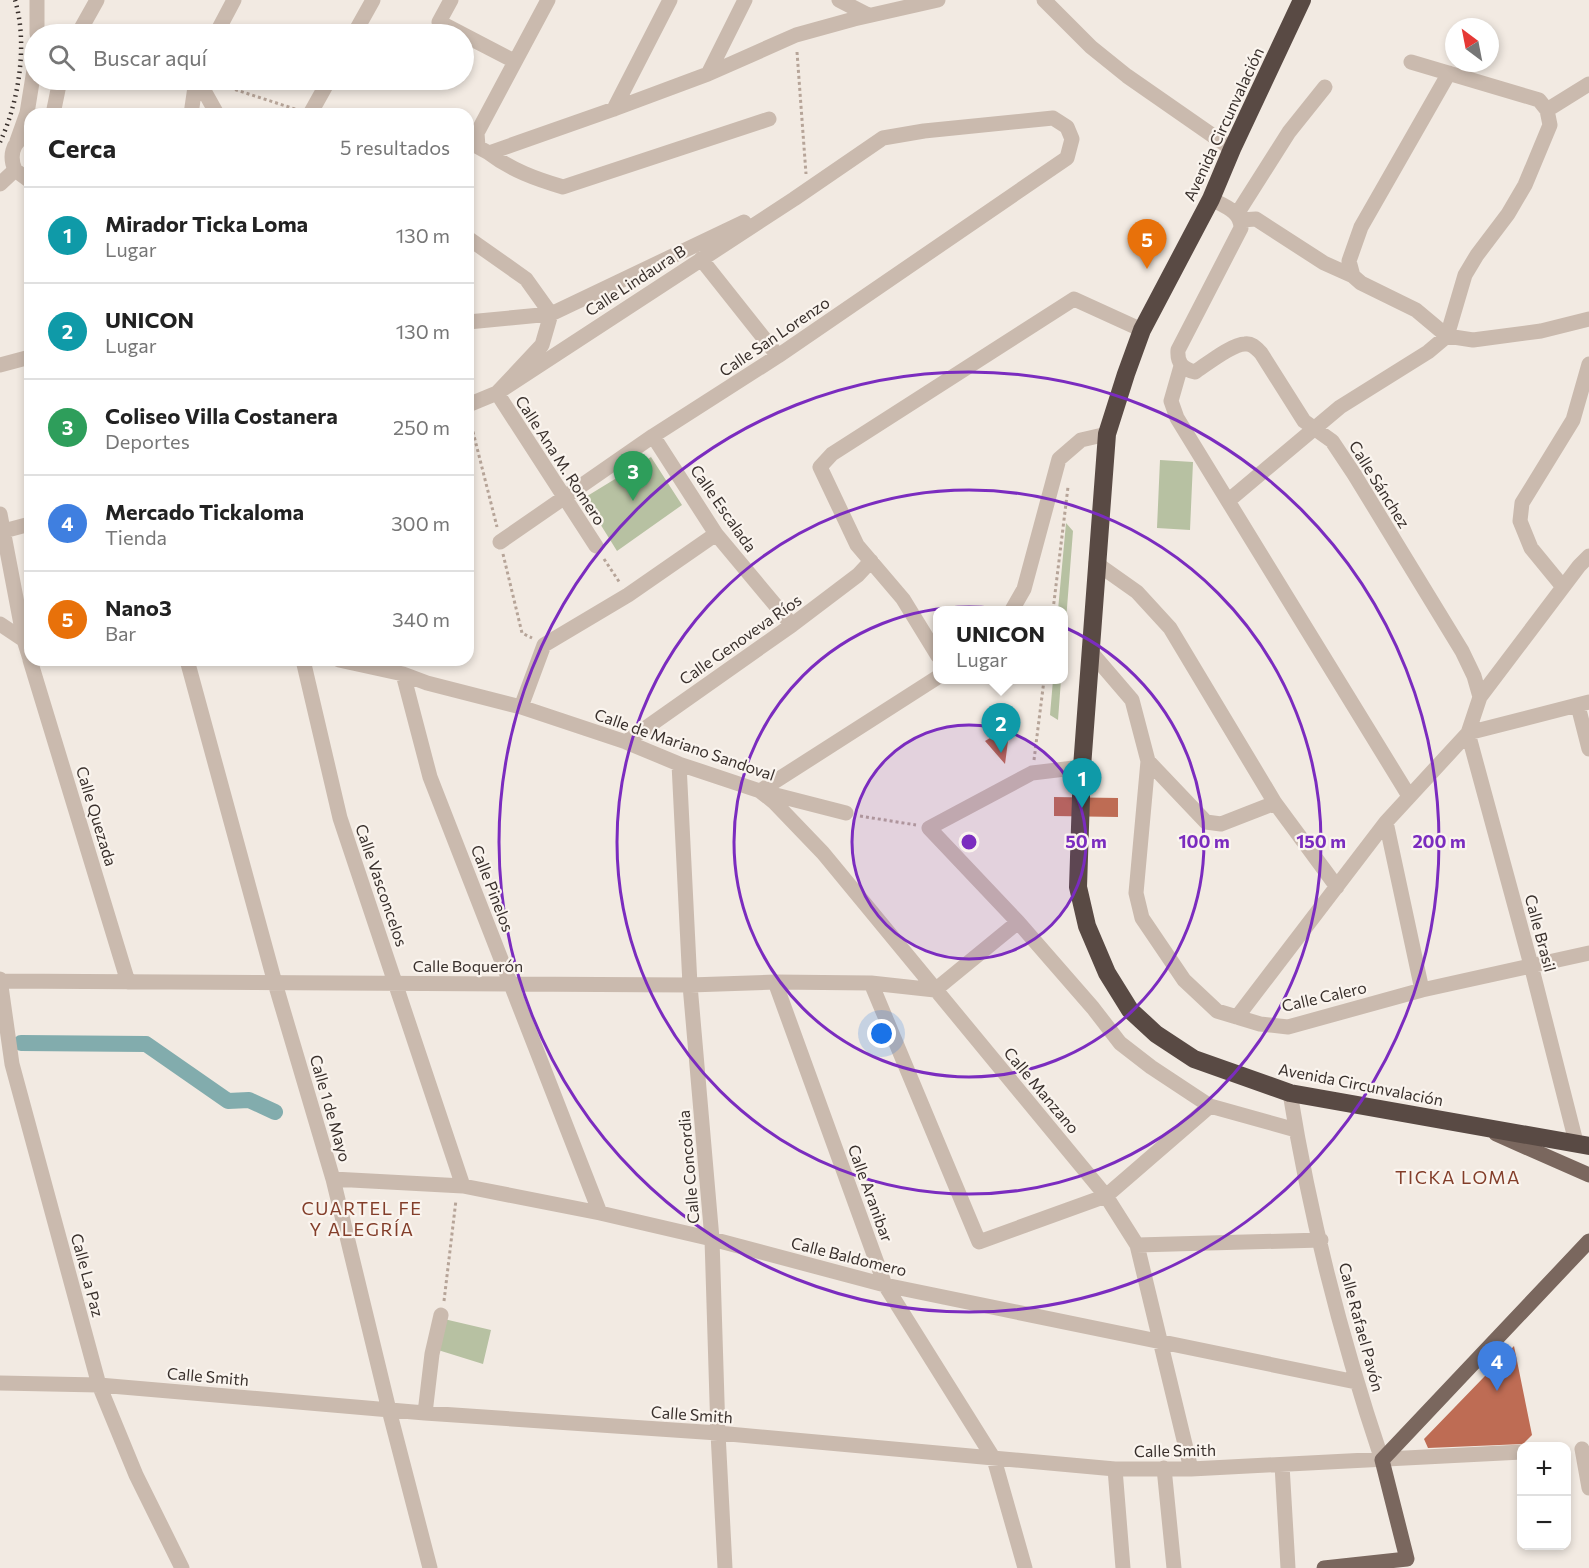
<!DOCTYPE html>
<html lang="es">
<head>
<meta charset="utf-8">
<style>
	body { margin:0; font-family:Commissioner,sans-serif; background:#f6f6f6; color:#222 }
	.controls { position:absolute; right:18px; bottom:18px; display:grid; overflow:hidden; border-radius:12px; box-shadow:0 3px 9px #0003 }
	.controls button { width:54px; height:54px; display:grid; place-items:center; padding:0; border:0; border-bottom:2px solid #e0e0e0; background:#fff; color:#222; font:30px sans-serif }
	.compass { position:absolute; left:1445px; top:18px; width:54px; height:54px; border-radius:50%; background:#fff; box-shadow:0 3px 9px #0003; rotate:328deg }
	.you { position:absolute; left:882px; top:1034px; width:21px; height:21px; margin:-15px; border:4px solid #fff; border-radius:50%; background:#1a73e8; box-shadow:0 0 0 9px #1a73e833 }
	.badge { display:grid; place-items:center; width:39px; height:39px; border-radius:50%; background:#245658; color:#fff; font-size:20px; font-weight:700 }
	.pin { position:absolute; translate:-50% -50px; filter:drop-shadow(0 2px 3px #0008) }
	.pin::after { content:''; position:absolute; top:32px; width:21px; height:18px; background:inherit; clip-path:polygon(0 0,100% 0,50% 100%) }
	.popup { position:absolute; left:933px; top:606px; width:135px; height:78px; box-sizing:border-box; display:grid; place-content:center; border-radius:12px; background:#fff; filter:drop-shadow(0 2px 4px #0005); font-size:20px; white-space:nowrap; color:#767676 }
	.popup b { font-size:22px; color:#222 }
	.popup::after { content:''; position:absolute; left:50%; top:100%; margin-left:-12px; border:12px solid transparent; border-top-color:#fff }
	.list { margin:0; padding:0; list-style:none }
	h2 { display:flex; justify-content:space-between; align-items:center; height:78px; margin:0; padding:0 24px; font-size:26px }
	h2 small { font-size:20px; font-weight:400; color:#767676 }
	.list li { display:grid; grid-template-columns:39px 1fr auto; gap:18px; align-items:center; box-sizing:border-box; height:96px; padding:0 24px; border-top:2px solid #e0e0e0 }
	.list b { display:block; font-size:22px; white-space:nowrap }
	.list p { margin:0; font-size:20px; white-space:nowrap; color:#767676 }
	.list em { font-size:20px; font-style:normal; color:#767676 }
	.icon { flex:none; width:33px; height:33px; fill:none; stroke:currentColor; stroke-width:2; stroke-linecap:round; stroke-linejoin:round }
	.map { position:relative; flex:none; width:1589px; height:1568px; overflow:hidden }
	.search { position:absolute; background:#fff; box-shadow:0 3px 9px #0003; left:24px; top:24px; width:450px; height:66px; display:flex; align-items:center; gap:15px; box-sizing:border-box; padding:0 21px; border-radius:33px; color:#767676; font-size:22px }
	.panel { position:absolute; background:#fff; box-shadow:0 3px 9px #0003; left:24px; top:108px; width:450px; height:558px; border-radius:18px }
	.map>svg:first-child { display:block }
	.green { fill:#b7c1a2 }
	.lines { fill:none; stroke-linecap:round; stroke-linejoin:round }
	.canal { stroke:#82acad; stroke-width:16 }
	.building { fill:#be6c54 }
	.path { stroke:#b6a498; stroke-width:3; stroke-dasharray:3 3; stroke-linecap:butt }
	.minor { stroke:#cabaae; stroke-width:15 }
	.major { stroke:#7a675e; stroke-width:15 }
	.highway { stroke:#594a44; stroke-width:18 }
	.rail { stroke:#39302c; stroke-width:4.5; stroke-dasharray:1.5 4.5; stroke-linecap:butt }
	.ring { fill:none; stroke:#7b2cbf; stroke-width:3 }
	.labels { text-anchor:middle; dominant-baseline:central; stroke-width:4.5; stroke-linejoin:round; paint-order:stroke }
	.street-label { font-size:16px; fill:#39302c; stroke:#faf4ee }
	.neighbourhood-label { font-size:18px; letter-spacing:1.5px; fill:#833e2a; stroke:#faf4ee }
	.centre { fill:#7b2cbf; stroke:#faf4ee; stroke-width:3 }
	.ring-label { font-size:18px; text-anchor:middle; font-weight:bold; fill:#7b2cbf; stroke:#faf4ee; stroke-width:4.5; stroke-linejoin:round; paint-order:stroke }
</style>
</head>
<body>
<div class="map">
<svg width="1589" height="1568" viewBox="0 0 1589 1568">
	<rect width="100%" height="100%" fill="#f2eae2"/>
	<!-- green -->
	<path class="green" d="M651,457L682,505L617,551L584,498Z
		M1160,460L1193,462L1190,530L1157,528Z
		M1066,523L1073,531L1064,646V610H1058Z
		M1053,680H1061L1058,720L1050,715Z
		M444,1319L491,1330L483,1364L438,1350Z"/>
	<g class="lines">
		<!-- canal -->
		<path class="canal" d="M21,1043L146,1044L228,1101L249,1100L275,1112"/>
	</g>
	<!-- building -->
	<path class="building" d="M1010,726L1005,764L985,741Z
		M1054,797L1118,798V817L1054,816Z
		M1514,1346L1532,1435L1523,1444L1428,1448L1424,1439Z"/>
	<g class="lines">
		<!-- path -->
		<path class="path" d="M797,52L806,174
			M218,84L298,110
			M470,420L497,527
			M503,554L522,633L532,638
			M604,559L620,583
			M1053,610L1068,487
			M1034,760L1044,680
			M860,816L916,825
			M444,1301L456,1200"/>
		<!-- minor -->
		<path class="minor" d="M37,0V34
			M451,0L439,22L514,61
			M548,0L477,133L478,147L489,153L614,109L708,74L796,35L854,19L938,0
			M839,0L868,15
			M1044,0L1091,47L1127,76L1232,149
			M78,34L97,0
			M216,34L234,0
			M354,34L373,0
			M1449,73L1361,227L1349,261L1353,276L1361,283L1416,310L1447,336L1473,340L1541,331L1589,319
			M708,74L745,0
			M198,80L217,114
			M614,109L670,0
			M1547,110L1589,84
			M53,114L60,80
			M191,114L196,80
			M310,114L329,80
			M25,135C12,144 9,156 15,170L30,181
			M17,141L27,113L34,70
			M489,153C511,170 536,179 563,187L769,119
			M0,184L15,170
			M1211,199C1224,206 1241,211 1241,228L1178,350C1177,363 1182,369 1195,372C1207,364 1232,344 1245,344C1252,343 1256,348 1261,353L1304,421L1332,441L1354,474L1462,651L1474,676L1480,697L1468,733L1589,702
			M1237,214L1289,132L1325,87
			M1241,220L1256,219L1324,263L1353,276
			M468,238L526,279L551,314L542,345L497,393L468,405
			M701,259L778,356
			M468,322L551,314L744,222
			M0,365L30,357
			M1181,366L1171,401L1177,418L1409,796
			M497,393L794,199L883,138L924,131L1053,118L1067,127L1072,139L1067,158L778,356L653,436L500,542
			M497,393L596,546
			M653,436L716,534L792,625
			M1228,501L1340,407L1428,352L1447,336L1465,275L1477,255L1508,214L1525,185L1550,125L1547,110L1539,100L1411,62
			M0,514L24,640L30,659
			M0,532L30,524
			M1096,563L1137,592L1170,628L1275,803L1337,887
			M1563,587L1531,548L1520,521L1522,503L1573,420L1589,364
			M1012,610L1024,589L1059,459L1081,440L1107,434
			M0,624L24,640H28
			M1090,651L1132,700L1148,761L1136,893L1142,918L1184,980L1217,1011L1260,1024L1288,1027L1422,990L1589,953
			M938,656L903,599L857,545L820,467L832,454L1074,299L1142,330
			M30,660L128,982
			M187,660L275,983L333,1179L389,1410L430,1568
			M303,660L340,818L463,1186
			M339,660L403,674L427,683L521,707L626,742L679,764L760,791L846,813
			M403,674L430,777L600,1213
			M1480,697L1579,566L1589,556
			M1578,706L1589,749
			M521,707L544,645L628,595L716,534
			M1468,733L1531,965L1576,1142
			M626,742L792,625L858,575L871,561
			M1148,761L1206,822L1221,824L1275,803
			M679,764L690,985L712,1239L718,1433L725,1568
			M1082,767L1032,773L929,828L1018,922L1093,1008L1120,1043L1151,1067L1210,1106L1296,1130
			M760,791L774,802L823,853L1106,1196L1137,1245L1191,1469
			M760,791L938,677
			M1386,822L1422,990
			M0,979L12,1064L99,1385L136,1475L182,1568
			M0,981L690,985L775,982L871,983L935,990L1018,922
			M775,982L885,1285L994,1459L1025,1568
			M871,983L979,1242L1106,1196L1210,1106
			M1237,1017L1386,822L1468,733
			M1290,1093C1310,1217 1342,1341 1382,1460
			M333,1179L463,1186L600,1213L712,1239L885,1285L1356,1382
			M1137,1245L1321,1240
			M0,1383L99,1385L425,1413L718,1433L1115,1469H1191L1522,1452
			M425,1413L432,1354L441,1315
			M1582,1449L1589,1488
			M1282,1465L1288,1568
			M1164,1468L1174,1568
			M1115,1469L1123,1568"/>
		<!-- major -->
		<path class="major" d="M1496,1134L1589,1175
			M1324,1568L1407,1559L1382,1460L1589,1241"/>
		<!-- highway -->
		<path class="highway" d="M1302,0L1232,149L1211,199L1142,330L1126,374L1107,434L1082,767L1078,887L1087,926L1107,973L1130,1010L1156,1034L1194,1059L1290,1093L1589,1146"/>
		<!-- rail -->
		<path class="rail" d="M0,142C19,102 28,43 15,0"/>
	</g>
	<!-- distance rings -->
	<circle cx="969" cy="842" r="117" fill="#7b2cbf" fill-opacity=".12"/>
	<g class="ring">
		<circle cx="969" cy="842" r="117"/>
		<circle cx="969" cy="842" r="235"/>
		<circle cx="969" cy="842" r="352"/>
		<circle cx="969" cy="842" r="470"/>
	</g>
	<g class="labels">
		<!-- street labels -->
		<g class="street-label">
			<text transform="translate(1223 124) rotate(-65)">Avenida Circunvalación</text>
			<text transform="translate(635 280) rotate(-33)">Calle Lindaura B</text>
			<text transform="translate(774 336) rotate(-34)">Calle San Lorenzo</text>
			<text transform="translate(561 460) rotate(57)">Calle Ana M. Romero</text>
			<text transform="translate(1380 484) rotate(58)">Calle Sánchez</text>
			<text transform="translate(724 508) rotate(55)">Calle Escalada</text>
			<text transform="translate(740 639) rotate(-35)">Calle Genoveva Ríos</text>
			<text transform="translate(685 744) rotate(19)">Calle de Mariano Sandoval</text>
			<text transform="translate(97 816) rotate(73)">Calle Quezada</text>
			<text transform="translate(382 885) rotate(71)">Calle Vasconcelos</text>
			<text transform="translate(493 888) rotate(69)">Calle Pinelos</text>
			<text transform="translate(1541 933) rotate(75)">Calle Brasil</text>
			<text x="468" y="965">Calle Boquerón</text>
			<text transform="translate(1324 996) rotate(-13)">Calle Calero</text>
			<text transform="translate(1361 1084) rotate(11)">Avenida Circunvalación</text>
			<text transform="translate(1042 1090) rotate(50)">Calle Manzano</text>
			<text transform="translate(331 1108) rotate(74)">Calle 1 de Mayo</text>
			<text transform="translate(688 1167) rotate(-95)">Calle Concordia</text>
			<text transform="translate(871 1193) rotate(70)">Calle Aranibar</text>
			<text transform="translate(849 1256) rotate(14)">Calle Baldomero</text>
			<text transform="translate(88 1275) rotate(75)">Calle La Paz</text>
			<text transform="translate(1362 1327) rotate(75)">Calle Rafael Pavón</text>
			<text transform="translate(208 1376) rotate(5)">Calle Smith</text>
			<text transform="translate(692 1414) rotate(4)">Calle Smith</text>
			<text transform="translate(1175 1450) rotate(-1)">Calle Smith</text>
		</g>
		<!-- neighbourhood labels -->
		<g class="neighbourhood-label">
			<text x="1458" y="1177">TICKA LOMA</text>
			<text x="362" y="1208">CUARTEL FE<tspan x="362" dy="21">Y ALEGRÍA</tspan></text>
		</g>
	</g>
	<circle cx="969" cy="842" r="9" class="centre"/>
	<g class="ring-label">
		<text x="1086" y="848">50 m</text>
		<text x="1204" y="848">100 m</text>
		<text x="1321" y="848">150 m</text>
		<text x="1439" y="848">200 m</text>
	</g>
</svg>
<div class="controls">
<button>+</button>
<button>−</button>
</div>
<svg class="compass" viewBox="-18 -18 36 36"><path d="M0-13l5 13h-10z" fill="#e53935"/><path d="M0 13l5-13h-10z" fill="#767676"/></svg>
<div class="you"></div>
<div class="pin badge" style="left:1082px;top:808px;background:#0f9aa8">1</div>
<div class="pin badge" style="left:1001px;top:753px;background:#0f9aa8">2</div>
<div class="popup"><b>UNICON</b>Lugar</div>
<div class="pin badge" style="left:633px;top:501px;background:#2e9e5b">3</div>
<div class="pin badge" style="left:1497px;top:1391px;background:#3f7fe0">4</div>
<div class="pin badge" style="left:1147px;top:269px;background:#e8710a">5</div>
<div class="search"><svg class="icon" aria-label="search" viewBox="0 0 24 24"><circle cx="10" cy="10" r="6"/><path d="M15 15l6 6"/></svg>Buscar aquí</div>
<section class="panel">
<h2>Cerca<small>5 resultados</small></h2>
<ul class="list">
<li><span class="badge" style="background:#0f9aa8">1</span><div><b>Mirador Ticka Loma</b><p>Lugar</p></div><em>130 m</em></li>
<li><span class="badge" style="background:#0f9aa8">2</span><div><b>UNICON</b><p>Lugar</p></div><em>130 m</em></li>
<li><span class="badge" style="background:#2e9e5b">3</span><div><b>Coliseo Villa Costanera</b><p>Deportes</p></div><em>250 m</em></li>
<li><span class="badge" style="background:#3f7fe0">4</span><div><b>Mercado Tickaloma</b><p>Tienda</p></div><em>300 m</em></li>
<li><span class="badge" style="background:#e8710a">5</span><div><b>Nano3</b><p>Bar</p></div><em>340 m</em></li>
</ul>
</section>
</div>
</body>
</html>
